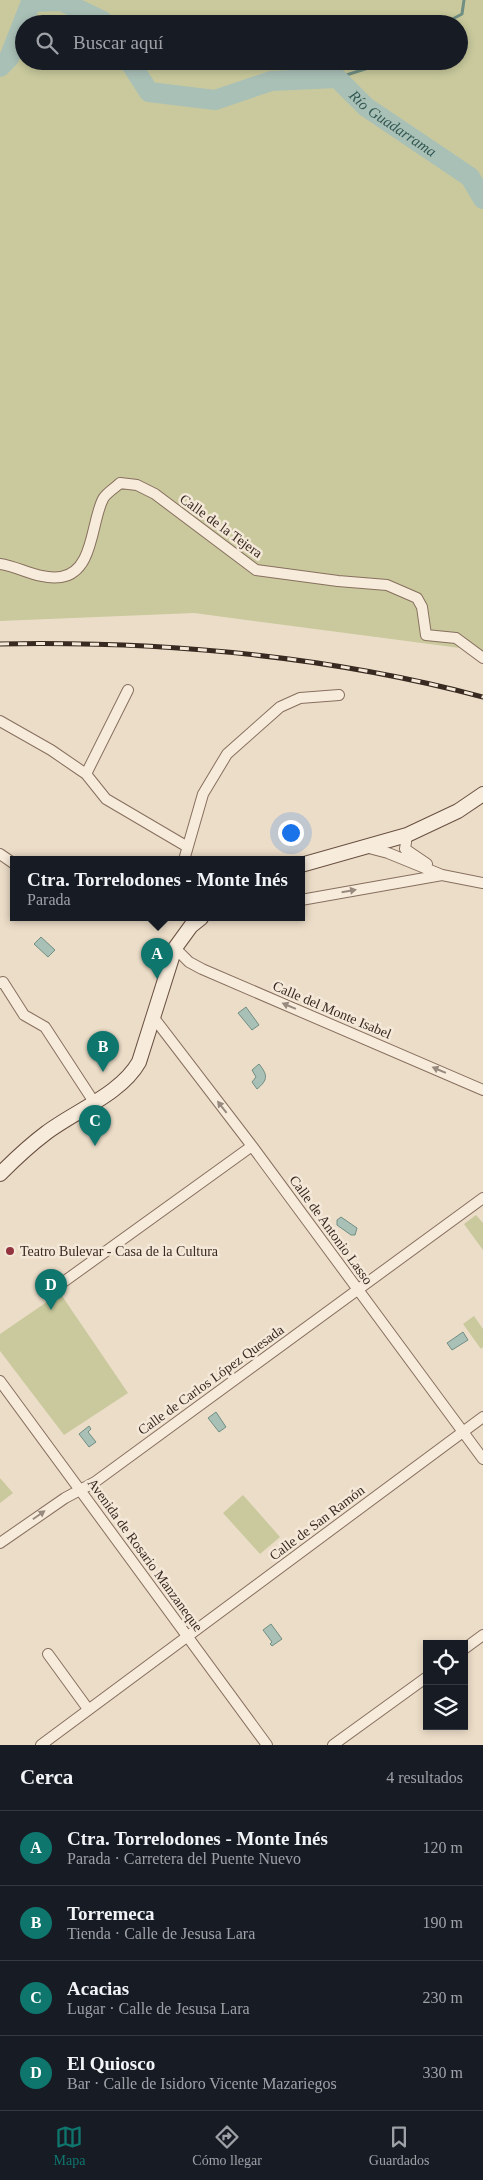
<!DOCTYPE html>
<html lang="es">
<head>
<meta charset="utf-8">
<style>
	body { margin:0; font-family:Georgia,serif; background:#242831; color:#f1f3f6 }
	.controls { position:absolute; right:15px; bottom:15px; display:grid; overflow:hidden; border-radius:0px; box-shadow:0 2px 8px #0003 }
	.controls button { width:45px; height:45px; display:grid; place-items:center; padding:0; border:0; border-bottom:1px solid #363941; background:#171b24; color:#f1f3f6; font:25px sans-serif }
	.you { position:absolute; left:290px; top:832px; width:18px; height:18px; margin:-12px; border:4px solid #fff; border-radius:50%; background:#1a73e8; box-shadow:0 0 0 8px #1a73e833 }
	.badge { display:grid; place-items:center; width:32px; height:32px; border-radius:50%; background:#0f766e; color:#fff; font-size:16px; font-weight:700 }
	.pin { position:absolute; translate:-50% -41px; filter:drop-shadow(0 1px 2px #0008) }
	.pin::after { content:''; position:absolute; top:26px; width:18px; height:15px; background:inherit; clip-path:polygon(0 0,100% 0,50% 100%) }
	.popup { position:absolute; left:10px; top:856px; width:295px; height:65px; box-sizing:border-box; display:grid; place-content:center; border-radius:0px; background:#171b24; filter:drop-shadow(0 1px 4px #0005); font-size:16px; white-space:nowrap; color:#9ea1a6 }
	.popup b { font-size:19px; color:#f1f3f6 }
	.popup::after { content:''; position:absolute; left:50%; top:100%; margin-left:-10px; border:10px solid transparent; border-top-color:#171b24 }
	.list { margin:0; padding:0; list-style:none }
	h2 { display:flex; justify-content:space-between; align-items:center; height:65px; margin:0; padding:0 20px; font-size:21px }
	h2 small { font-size:16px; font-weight:400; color:#9ea1a6 }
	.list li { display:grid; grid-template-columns:32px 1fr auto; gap:15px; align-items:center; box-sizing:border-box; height:75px; padding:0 20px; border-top:1px solid #363941 }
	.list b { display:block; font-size:19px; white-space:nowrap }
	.list p { margin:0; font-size:16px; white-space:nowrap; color:#9ea1a6 }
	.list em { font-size:16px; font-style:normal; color:#9ea1a6 }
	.icon { flex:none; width:28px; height:28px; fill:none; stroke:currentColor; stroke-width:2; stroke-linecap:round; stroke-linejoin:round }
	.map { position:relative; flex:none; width:483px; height:1745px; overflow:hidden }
	.search { position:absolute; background:#171b24; box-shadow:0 2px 8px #0003; left:15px; right:15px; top:15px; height:55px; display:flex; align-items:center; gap:12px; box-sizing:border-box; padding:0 18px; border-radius:28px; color:#9ea1a6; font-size:19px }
	.sheet { height:365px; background:#171b24 }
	nav { display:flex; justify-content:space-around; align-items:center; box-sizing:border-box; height:70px; border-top:1px solid #363941; background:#171b24; font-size:14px; color:#9ea1a6 }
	nav a { display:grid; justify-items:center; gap:2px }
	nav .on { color:#0f766e }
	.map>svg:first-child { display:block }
	.green { fill:#c9c99d; fill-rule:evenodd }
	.water { fill:#a9c0b7; stroke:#708e83 }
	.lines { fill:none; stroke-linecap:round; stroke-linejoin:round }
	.stream { stroke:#708e83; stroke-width:3 }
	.river { stroke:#a9c0b7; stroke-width:20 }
	.minor-casing { stroke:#876f5e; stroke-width:12 }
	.secondary-casing { stroke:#695041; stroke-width:16 }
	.minor { stroke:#f7ebdb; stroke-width:10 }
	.secondary { stroke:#f7ebdb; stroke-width:14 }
	.rail-casing { stroke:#382921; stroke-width:5 }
	.rail { stroke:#f4e8d8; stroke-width:3; stroke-dasharray:9; stroke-linecap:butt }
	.oneway { fill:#988a7e }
	.poi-dot { fill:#92333f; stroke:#f4e8d8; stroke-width:2 }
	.labels { text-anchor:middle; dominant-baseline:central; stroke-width:5; stroke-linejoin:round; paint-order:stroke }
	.street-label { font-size:14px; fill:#382921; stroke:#f4e8d8 }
	.poi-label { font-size:14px; fill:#382921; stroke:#f4e8d8; text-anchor:start }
	.water-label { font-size:15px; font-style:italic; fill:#315750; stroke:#f4e8d8 }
</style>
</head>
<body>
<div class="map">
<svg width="483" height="1745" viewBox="0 0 483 1745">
	<rect width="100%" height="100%" fill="#ecddc8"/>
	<!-- green -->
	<path class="green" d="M0,0H483V651L194,613L0,621ZM24,24H459V61H24Z
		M476,1215L483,1223V1250L464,1224Z
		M60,1293L128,1393L64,1435L0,1351V1334Z
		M474,1316L483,1329V1347L481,1349L463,1324Z
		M0,1478L13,1493L0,1503Z
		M243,1495L280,1537L260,1554L223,1513Z"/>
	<!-- water -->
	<path class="water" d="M41,937L55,950L48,957L34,944Z
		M246,1007L259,1025L252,1030L238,1013Z
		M259,1064C268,1075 268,1080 257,1089L252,1082L256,1077L252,1070Z
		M341,1217L357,1228L355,1235H351L337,1225V1220Z
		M463,1332L468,1340L452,1350L447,1343Z
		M216,1412L226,1427L219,1432L208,1418Z
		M89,1426L91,1429L88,1432L96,1442L89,1447L79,1434Z
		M271,1624L282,1639L272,1646L270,1644L272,1642L263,1630Z"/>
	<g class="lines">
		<!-- stream -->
		<path class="stream" d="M443,24L462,14L464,0
			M337,78L390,61"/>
		<!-- river -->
		<g class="river">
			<path id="s1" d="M129,61L149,92L215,100L271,81L337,78L366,107L470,177L483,199"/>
			<path d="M0,67L9,58L31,2L61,1L103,21L104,24"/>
		</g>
		<defs>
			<path id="minor" d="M0,564C20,567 39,580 61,577C94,572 91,522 103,499C106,493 115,488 120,483L137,485L155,494L256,570L338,581L387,585L417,598L422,607L426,635L456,638L483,658
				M0,721L51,750L86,774L106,799L186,846
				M86,774L128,690
				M407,835L405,849L427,864
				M365,847L388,853L442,875L483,883
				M0,854L13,863
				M184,860L203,794L227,754L280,707L300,698L339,695
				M301,900L442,875
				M175,948L189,962L202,969L483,1090
				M0,983L3,982L24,1015L45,1027L94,1102
				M154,1018L252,1146L483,1459
				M62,1283L252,1146
				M0,1381L267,1745
				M0,1543L65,1498L95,1482L483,1198
				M464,1649L483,1635
				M48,1654L88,1709
				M41,1745L483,1417
				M333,1745L427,1677"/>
			<path id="secondary" d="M301,865L407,835L458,811L483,794
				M0,1174C14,1160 30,1145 46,1133C75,1111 121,1094 139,1062L175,948L191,926L201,918"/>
		</defs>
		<!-- minor casing -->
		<use href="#minor" class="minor-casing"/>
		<!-- secondary casing -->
		<use href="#secondary" class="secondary-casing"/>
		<!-- minor -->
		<use href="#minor" class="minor"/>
		<!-- secondary -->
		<use href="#secondary" class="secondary"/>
		<defs>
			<path id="rail" d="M0,644C163,641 325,655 483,697"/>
		</defs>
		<!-- rail casing -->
		<use href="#rail" class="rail-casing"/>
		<!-- rail -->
		<use href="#rail" class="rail"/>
	</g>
	<!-- one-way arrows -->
	<defs><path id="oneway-solid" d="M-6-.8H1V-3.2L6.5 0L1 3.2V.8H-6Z" transform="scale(1.25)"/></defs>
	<g class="oneway">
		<use href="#oneway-solid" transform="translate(349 891) rotate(-10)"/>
		<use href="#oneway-solid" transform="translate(289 1006) rotate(-157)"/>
		<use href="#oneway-solid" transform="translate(439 1070) rotate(-157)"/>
		<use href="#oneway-solid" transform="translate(222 1107) rotate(-128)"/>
		<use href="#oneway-solid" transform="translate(39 1515) rotate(-35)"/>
	</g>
	<!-- markers -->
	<circle class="poi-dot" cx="10" cy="1251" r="5"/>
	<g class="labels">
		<!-- street labels -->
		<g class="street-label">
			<text transform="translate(221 526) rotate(36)">Calle de la Tejera</text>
			<text transform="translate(332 1010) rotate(23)">Calle del Monte Isabel</text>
			<text transform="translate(331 1230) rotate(54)">Calle de Antonio Lasso</text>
			<text transform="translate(211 1380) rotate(-36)">Calle de Carlos López Quesada</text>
			<text transform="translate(317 1523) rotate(-37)">Calle de San Ramón</text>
			<text transform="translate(145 1555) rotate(54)">Avenida de Rosario Manzaneque</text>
		</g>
		<!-- poi labels -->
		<g class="poi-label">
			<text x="20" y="1251">Teatro Bulevar - Casa de la Cultura</text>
		</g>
		<!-- water labels -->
		<g class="water-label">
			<text stroke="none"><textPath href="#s1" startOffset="301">Río Guadarrama</textPath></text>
		</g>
	</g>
</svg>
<div class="controls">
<button><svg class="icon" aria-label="locate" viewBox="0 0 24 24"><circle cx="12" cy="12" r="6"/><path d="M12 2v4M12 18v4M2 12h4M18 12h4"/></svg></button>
<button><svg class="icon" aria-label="layers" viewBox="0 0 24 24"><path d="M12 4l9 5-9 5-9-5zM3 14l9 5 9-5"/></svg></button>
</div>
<div class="you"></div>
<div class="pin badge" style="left:157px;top:979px">A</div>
<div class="popup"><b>Ctra. Torrelodones - Monte Inés</b>Parada</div>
<div class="pin badge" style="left:103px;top:1072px">B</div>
<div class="pin badge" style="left:95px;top:1146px">C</div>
<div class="pin badge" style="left:51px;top:1310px">D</div>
<div class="search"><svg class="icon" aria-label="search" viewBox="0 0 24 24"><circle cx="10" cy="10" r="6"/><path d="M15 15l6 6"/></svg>Buscar aquí</div>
</div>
<section class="sheet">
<h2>Cerca<small>4 resultados</small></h2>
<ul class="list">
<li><span class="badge">A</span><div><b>Ctra. Torrelodones - Monte Inés</b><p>Parada · Carretera del Puente Nuevo</p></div><em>120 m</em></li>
<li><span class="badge">B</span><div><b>Torremeca</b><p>Tienda · Calle de Jesusa Lara</p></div><em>190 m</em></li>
<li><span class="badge">C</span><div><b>Acacias</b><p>Lugar · Calle de Jesusa Lara</p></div><em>230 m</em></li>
<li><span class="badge">D</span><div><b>El Quiosco</b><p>Bar · Calle de Isidoro Vicente Mazariegos</p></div><em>330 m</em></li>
</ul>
</section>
<nav>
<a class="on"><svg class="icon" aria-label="map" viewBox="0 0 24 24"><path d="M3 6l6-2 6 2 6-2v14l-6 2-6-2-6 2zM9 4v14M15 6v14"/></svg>Mapa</a>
<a><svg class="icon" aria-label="directions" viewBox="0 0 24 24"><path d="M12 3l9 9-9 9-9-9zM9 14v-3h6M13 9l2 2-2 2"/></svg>Cómo llegar</a>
<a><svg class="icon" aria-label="saved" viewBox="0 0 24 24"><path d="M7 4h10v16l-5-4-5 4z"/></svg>Guardados</a>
</nav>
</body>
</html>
